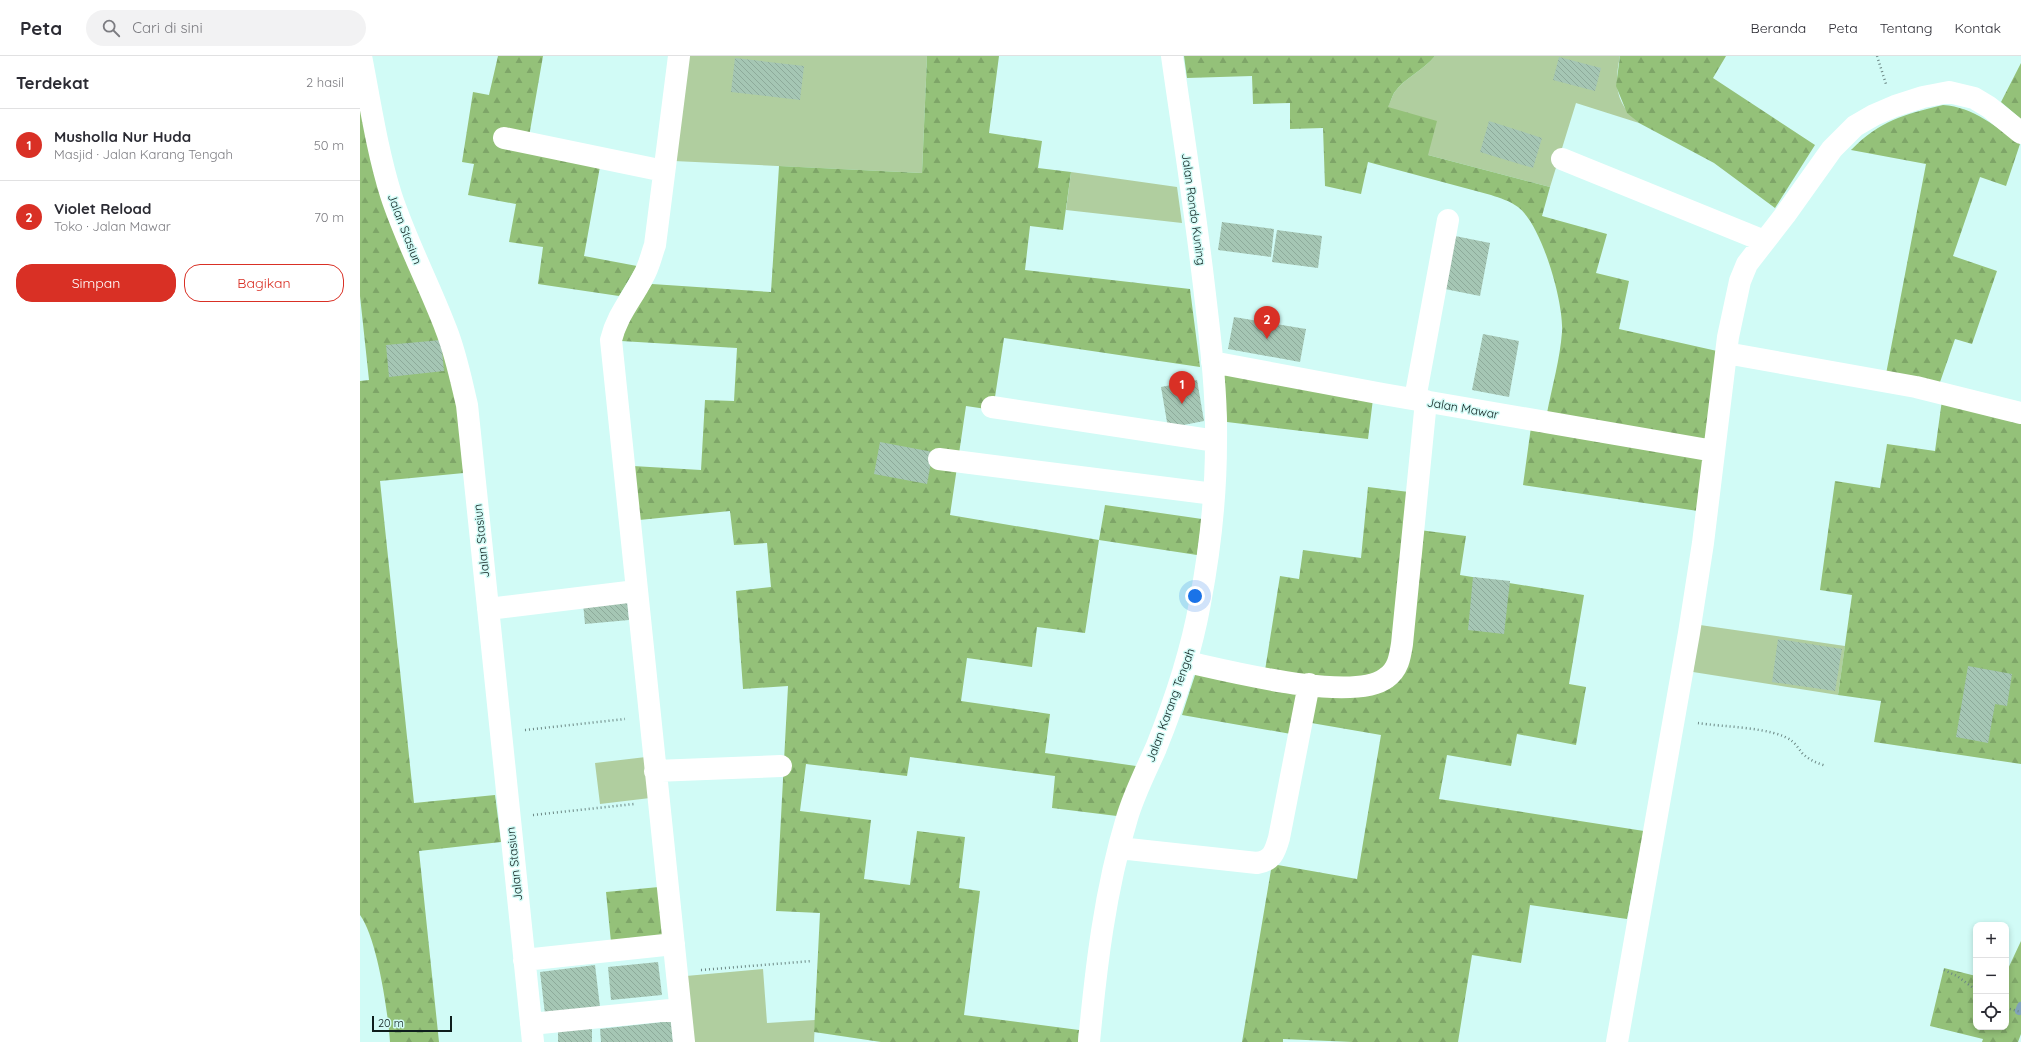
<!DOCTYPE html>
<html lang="id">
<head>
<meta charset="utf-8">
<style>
	body { margin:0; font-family:Quicksand,sans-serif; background:#f2f2f3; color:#2b2b33 }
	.controls { position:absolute; right:12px; bottom:12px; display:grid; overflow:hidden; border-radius:8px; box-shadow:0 2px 6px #0003 }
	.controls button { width:36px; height:36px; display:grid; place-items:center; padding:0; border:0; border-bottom:1px solid #e1e1e2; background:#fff; color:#2b2b33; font:20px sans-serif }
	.scale { position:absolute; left:12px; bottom:10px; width:80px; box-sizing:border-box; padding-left:4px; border:2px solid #0e1d1c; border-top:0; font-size:11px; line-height:14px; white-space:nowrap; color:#0e1d1c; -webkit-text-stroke:3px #d1fbf6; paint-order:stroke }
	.you { position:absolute; left:835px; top:540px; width:14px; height:14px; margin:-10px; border:3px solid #fff; border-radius:50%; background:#1a73e8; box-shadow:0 0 0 6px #1a73e833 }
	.badge { display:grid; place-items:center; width:26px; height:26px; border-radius:50%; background:#d93025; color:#fff; font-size:13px; font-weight:700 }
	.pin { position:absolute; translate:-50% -33px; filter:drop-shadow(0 1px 2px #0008) }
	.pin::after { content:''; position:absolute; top:21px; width:14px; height:12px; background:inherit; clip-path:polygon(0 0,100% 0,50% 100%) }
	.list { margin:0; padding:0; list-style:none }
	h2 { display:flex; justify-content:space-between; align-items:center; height:52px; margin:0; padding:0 16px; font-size:17px }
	h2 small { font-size:13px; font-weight:400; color:#7c7c81 }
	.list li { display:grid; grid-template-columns:26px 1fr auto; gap:12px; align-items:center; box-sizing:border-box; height:72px; padding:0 16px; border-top:1px solid #e1e1e2 }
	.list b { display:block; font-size:15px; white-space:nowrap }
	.list p { margin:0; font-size:13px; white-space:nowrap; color:#7c7c81 }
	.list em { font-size:13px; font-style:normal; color:#7c7c81 }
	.actions { display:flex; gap:8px; padding:12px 16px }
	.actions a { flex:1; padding:9px 0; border:1px solid #d93025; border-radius:16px; text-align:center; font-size:14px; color:#d93025 }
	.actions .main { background:#d93025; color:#fff }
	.icon { flex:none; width:22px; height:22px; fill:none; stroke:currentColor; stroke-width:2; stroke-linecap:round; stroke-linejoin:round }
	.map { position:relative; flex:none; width:1661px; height:986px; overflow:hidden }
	header { display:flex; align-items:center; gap:24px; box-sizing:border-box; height:56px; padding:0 20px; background:#fff; border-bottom:1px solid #e1e1e2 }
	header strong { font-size:19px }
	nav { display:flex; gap:22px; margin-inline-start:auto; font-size:14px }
	.search { width:280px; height:36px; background:#f2f2f3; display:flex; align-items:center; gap:10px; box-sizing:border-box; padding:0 14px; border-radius:22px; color:#7c7c81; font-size:15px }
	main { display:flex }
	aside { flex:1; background:#fff }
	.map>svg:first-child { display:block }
	.green { fill:#b0ce9f }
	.forest { fill:url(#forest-firs) }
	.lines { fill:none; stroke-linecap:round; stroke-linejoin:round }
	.stream { stroke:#80a2ba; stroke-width:8 }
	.building { fill:url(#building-back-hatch) }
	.path { stroke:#6b8784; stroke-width:2.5; stroke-dasharray:1 3; stroke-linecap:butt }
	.minor { stroke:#fff; stroke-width:22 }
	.labels { text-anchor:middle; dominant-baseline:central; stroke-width:3; stroke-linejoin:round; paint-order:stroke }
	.street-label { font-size:12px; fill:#0e1d1c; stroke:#d1fbf6 }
</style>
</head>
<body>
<header>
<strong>Peta</strong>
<div class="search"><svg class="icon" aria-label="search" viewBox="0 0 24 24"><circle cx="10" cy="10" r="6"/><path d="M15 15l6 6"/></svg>Cari di sini</div>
<nav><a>Beranda</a><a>Peta</a><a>Tentang</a><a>Kontak</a></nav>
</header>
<main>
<aside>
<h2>Terdekat<small>2 hasil</small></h2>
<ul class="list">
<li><span class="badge">1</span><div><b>Musholla Nur Huda</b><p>Masjid · Jalan Karang Tengah</p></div><em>50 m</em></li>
<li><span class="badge">2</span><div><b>Violet Reload</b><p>Toko · Jalan Mawar</p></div><em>70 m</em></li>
</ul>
<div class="actions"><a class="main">Simpan</a><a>Bagikan</a></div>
</aside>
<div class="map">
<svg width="1661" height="986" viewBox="0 0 1661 986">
	<defs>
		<pattern id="forest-firs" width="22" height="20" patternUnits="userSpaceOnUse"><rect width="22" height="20" fill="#94c179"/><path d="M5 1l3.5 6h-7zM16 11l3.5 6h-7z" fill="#7ea568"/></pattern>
		<pattern id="building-back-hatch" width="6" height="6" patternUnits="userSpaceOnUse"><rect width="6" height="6" fill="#a5c6b4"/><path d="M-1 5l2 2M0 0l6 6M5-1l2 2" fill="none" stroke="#8daa9a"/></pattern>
	</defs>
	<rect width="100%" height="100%" fill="#d1fbf6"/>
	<!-- green -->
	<path class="green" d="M329,0H567L562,117L314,105Z
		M1075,0H1260C1254,29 1255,47 1279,67L1216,47L1190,131L1068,99L1027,52C1030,47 1032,41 1034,37C1044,22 1064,14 1075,0Z
		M711,116L817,131L822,167L706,154Z
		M1340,569L1485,590L1478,639L1333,616Z
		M286,701L290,742L240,748L235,707Z
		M403,913L407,967L455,964L454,986H333L326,920Z"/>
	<!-- forest -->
	<path class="forest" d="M138,0H183L167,92L241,105L224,200L277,210L259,240L178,228L183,191L149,186L156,148L108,139L114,108L102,106L113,36L129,39Z
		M567,0H639L629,77L682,85L678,112L711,116L703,174L670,170L665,214L830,233L840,311L644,282L633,354L606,350L590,459L739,484L745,449L842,463L837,499L739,484L725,577L677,571L672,611L607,602L601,645L690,658L685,697L776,710L757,760L692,752L695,720L550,701L547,720L446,708L440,755L511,764L504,823L550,829L557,775L605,781L599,832L620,835L604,959L719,974L718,986H521L454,976L460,857L416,855L428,630L383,633L376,535L411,531L407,487L374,489L370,455L279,464L273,410L341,414L345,344L374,345L377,292L261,285L272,257L292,228L411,236L419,110L562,117Z
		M824,0H1075C1064,14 1044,22 1034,37C1032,41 1030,47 1028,51L1077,65L1068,99L1190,131L1182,160L1247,178L1236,217L1269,225L1259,273L1357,295L1345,386L1187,357C1192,331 1200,303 1202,276C1204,247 1182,169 1158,151C1150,145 1140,142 1131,139L1008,106L1001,138L965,130L963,72L930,73V47L893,48L892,20L827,22Z
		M1260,0H1366L1353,22L1455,89L1415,152L1354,107L1279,67L1267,57L1256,30Z
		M1661,7V63L1641,46Z
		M1583,49C1614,51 1636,71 1660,88L1646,130L1620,121L1593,200L1637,215L1612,288L1595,283L1579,329L1526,318L1566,108L1491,94C1521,64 1543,59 1583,49Z
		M0,50L86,300L96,342L104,417L20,425L54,747L135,739L141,786L59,795L79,986H30C28,955 17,882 0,859V325L9,324L0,240Z
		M863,318L1013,343L1008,383L867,366Z
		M1582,344L1661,364V708L1514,686L1521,645L1478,639L1492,539L1460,534L1475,425L1520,432L1527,388L1575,395Z
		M1171,371L1347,401L1338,455L1163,429Z
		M1008,431L1049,436L1044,472L1106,480L1100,519L1224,539L1209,628L1226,631L1216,689L1157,678L1151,710L1087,699L1079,743L1284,775L1267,863L1170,849L1161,907L1112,899L1098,986H992L923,983V986H882L912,808L997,823L1021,679L934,664L931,678L822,659L836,616L903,627L920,520L939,523L943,494L1001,502Z
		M299,831L305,880L251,886L246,836Z
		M1661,885V978L1658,986H1622L1623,983L1570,970L1584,912L1616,920V971H1646V917Z"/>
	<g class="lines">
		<!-- stream -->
		<path class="stream" d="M1659,955L1661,950"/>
	</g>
	<!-- building -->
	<path class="building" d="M1199,1L1241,12L1235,35L1193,24Z
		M375,2L444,10L440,44L371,36Z
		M1129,65L1182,82L1173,112L1120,96Z
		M862,166L914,173L911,201L858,194Z
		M917,174L962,180L958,212L912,206Z
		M1095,180L1130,187L1120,240L1085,233Z
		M874,261L946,273L940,306L868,293Z
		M1123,278L1159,285L1149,341L1112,334Z
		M81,284L84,315L29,321L26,289Z
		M837,324L844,365L808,372L801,331Z
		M520,386L573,396L567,428L514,418Z
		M1113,521L1150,525L1144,578L1108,574Z
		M267,543L269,564L225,568L223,547Z
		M1418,583L1482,593L1475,635L1412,626Z
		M1608,610L1652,618L1647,650L1635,648L1628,687L1596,681Z
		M298,906L302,939L251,944L248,911Z
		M235,909L240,951L185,958L180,916Z
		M311,965L313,986H241L240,973Z
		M232,973V986H198V974Z"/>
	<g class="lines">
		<!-- path -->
		<path class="path" d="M1517,0L1526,28
			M1338,667C1362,671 1414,671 1432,685C1436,688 1439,693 1442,697C1449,704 1457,707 1466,710
			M165,674L265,663
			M173,759L274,748
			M341,914L452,905
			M1584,914L1597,920L1616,934
			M1646,952L1661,956"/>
		<!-- minor -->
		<path class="minor" d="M1,0C10,46 17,94 31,139C46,185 69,228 86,273C96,298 101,324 107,349L173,986
			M319,0L295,189C291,200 289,211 283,221C272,243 257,259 251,284L324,986
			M144,82L304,115
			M1202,103L1404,185
			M1366,297L1556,331L1661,357
			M852,306L1023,338L1354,395
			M1055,343L1088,164
			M632,351L856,385
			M579,403L854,438
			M128,553L276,535
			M827,606C868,615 993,647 1026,622C1038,614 1040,601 1042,588L1066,345
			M295,715L421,710
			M759,792L897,807C912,805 915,796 919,782L949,628
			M164,904L314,888
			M171,968L320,953
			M729,986C736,911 745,834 767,762C774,738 786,715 796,692C815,645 831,597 840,547C850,494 856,440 856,386C857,334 850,282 844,230C835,153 823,77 812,0
			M1257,986L1329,577L1343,487L1368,281L1380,225L1387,208L1425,159L1472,93L1495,70L1514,59L1535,50L1563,41L1589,36L1614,42L1629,51L1661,77"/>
	</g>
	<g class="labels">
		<!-- street labels -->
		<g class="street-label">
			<text transform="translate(834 153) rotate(82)">Jalan Rondo Kuning</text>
			<text transform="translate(45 173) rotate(69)">Jalan Stasiun</text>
			<text transform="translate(1103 352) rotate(10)">Jalan Mawar</text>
			<text transform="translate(121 485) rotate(-96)">Jalan Stasiun</text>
			<text transform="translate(810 649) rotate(-70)">Jalan Karang Tengah</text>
			<text transform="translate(154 808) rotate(-96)">Jalan Stasiun</text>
		</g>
	</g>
</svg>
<div class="controls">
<button>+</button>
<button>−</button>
<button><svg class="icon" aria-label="locate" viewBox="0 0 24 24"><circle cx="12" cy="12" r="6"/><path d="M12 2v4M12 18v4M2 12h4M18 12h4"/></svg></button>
</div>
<div class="scale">20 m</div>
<div class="you"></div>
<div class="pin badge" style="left:822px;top:348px">1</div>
<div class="pin badge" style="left:907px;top:283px">2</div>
</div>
</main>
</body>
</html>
